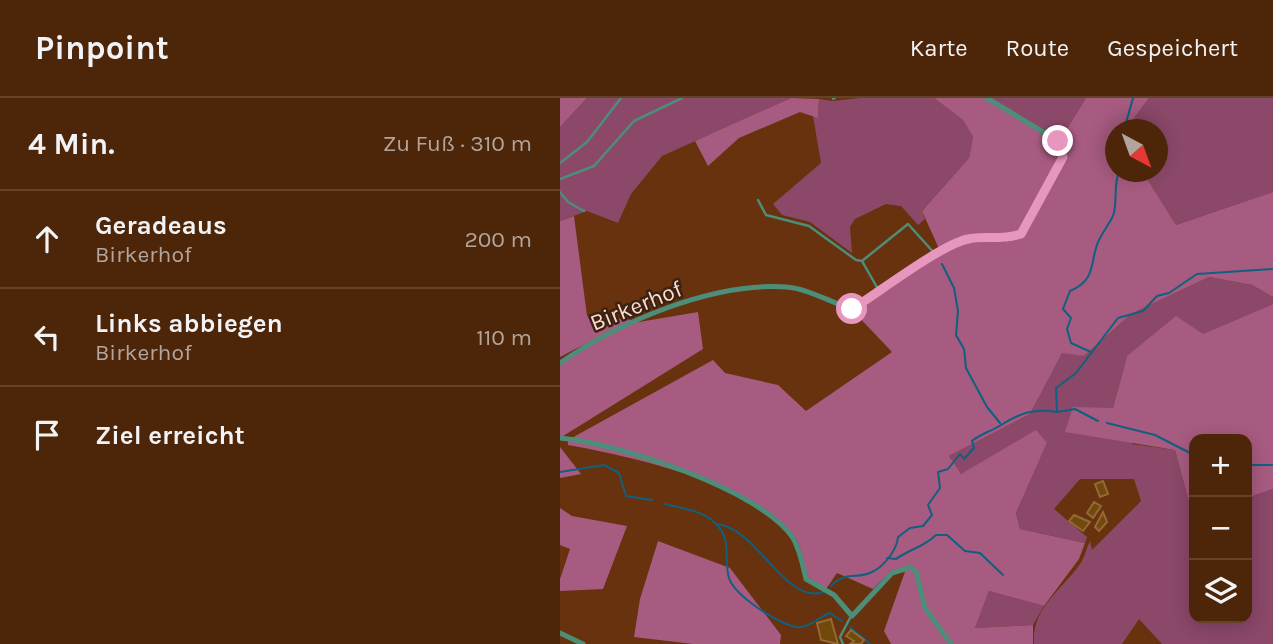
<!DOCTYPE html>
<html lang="de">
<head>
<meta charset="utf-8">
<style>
	body { margin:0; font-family:Karla,sans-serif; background:#573218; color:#f1f3f6 }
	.controls { position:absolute; right:21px; bottom:21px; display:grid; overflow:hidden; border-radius:14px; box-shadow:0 4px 18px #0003 }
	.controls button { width:63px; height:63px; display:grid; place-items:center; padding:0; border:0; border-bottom:2px solid #64432b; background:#4d260a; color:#f1f3f6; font:35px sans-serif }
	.compass { position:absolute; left:545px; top:21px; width:63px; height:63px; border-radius:50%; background:#4d260a; box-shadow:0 4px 18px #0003; rotate:139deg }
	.stop { position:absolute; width:21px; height:21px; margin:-16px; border:5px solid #e797bd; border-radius:50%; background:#fff }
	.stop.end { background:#e797bd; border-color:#fff; box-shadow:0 2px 7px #0008 }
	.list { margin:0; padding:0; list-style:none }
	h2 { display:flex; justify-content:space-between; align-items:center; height:91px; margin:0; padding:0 28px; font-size:30px }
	h2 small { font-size:23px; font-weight:400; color:#b3a59c }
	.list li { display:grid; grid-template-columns:46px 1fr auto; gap:21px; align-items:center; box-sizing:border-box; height:98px; padding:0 28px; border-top:2px solid #64432b }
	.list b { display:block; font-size:26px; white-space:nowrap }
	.list p { margin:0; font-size:23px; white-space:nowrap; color:#b3a59c }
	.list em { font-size:23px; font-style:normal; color:#b3a59c }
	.icon { flex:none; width:38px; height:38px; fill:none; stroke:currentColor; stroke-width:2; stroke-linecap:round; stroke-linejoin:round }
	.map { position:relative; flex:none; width:713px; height:546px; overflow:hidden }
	header { display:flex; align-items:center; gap:42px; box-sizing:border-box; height:98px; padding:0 35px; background:#4d260a; border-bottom:2px solid #64432b }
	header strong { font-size:33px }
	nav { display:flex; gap:38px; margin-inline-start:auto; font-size:24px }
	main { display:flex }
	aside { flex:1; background:#4d260a }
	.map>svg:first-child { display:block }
	.green { fill:#8b4869 }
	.forest { fill:#a75b80 }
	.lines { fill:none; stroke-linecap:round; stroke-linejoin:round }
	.stream { stroke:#10607f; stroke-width:2 }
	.building { fill:#71490c; stroke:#946a34; stroke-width:2 }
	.lane { stroke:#4c8e79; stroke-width:2.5 }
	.street { stroke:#4c8e79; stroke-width:5 }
	.route { stroke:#e797bd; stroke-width:9 }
	.labels { text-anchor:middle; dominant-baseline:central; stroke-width:5; stroke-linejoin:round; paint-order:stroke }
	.street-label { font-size:23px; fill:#fcdbc8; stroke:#3b2214 }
</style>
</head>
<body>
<header>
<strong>Pinpoint</strong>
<nav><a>Karte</a><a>Route</a><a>Gespeichert</a></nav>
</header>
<main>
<aside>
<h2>4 Min.<small>Zu Fuß · 310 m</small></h2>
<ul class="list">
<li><svg class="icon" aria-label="ahead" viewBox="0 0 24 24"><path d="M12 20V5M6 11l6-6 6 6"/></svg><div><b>Geradeaus</b><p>Birkerhof</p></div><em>200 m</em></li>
<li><svg class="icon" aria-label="left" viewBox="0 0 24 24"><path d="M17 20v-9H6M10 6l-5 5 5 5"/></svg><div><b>Links abbiegen</b><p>Birkerhof</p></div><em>110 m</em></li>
<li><svg class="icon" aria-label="arrive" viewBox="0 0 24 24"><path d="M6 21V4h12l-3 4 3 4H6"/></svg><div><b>Ziel erreicht</b></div></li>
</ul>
</aside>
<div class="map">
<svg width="713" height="546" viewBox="0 0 713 546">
	<rect width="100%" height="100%" fill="#67320d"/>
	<!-- green -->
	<path class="green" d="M27,0H231L102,58L71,96L58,125L27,113L0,123V29Z
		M300,0H374L403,22L413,39L409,60L362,113L365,121L358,127L341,108L326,106L295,121L290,129L292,155L250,124L222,117L213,106L261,65L253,18L258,19L259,1L272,3Z
		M431,0H526L500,42Z
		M589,0H713V94L616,127L588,82L586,74H598V32L577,31L574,20Z
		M649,179L692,187L713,199V206L642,237L567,258L553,310L572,346L615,352L629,404H634V520H687V400L713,391V546H602L579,521L562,546H474C471,509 504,491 522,463C525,457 527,449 530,443L532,452L581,403L574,381H520L494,411L527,439L525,445L460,431L456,415L487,345L400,376L389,358L470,316L502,254L524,258L571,216Z
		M429,493L484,508L473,527L415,530Z"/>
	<!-- forest -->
	<path class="forest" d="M0,0H27L0,29Z
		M231,0L259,1L258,20L240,14L179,40L148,68L135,43Z
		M374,0H424L496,44L501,59L460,135L442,141L408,139L380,153L362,113L409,60L413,39L403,22Z
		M526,0H589L574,20L577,31L556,32V74H586L588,82L616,127L713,94V199L692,187L649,179L571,216L524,258L502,255L470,316L389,358L401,376L476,332L487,345L456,415L460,431L525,445L519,461L484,508L429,493L415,530L473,527V546H331L324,533L347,468L331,473L313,491L277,475L266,491L248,480C244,468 242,449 235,439C197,386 69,358 8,347V342L153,262L165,275L218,287L246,313L332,254L294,214L377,158L409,142L443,144L462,137L505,60L500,42Z
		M14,118L27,218L72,222L0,259V123Z
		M713,206V391L687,400V341H634V404H629L615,352L505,334L513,309L553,310L567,258L616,218L643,236Z
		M138,214L143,251L0,340V263L73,225Z
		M0,349L21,376L0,380Z
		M0,410L12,418L67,428L43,491L0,493V481L10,451L0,447Z
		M98,443L170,470L221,537L220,546H133L74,539L80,501Z"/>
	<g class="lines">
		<!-- stream -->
		<path class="stream" d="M564,32L573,0
			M382,166L394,190L398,213L396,237L404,251L406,270L427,309L440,325
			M531,254L511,245L507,231L511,220L503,211L510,193C538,181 529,163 539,142C543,134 549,126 553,118C558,104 553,88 559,74
			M497,314L515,311L538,323
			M547,325L595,337L634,357
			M687,367H713
			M0,374L44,367L59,375L66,398L92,402
			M105,406C121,410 144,413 155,425C173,442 163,459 169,480C175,498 217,525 236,529C248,531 259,519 270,515L282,523
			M158,426C198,432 226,507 263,494
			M327,460L336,461C350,451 364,449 376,437H387L405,453L420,455L443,477
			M271,488C287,472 296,482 312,474C325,468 337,451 338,439L350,430L363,428L372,417L368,407L380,390L378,374L388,371L400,356L404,361L414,350L412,343C422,335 430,334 441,327C461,315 473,310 497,314L496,290L516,275L558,220L583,213L597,198L609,195L637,176L713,171
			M290,529L310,546"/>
	</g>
	<!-- building -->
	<path class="building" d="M543,383L548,396L540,399L535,386Z
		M534,404L541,408L533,420L527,415Z
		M543,414L547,424L539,433L535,429Z
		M514,417L530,424L523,433L509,423Z
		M271,521L278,546L261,542L257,525Z
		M291,532L304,542L301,546H290L294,543L286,538Z"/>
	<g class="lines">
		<!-- lane -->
		<path class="lane" d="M273,1L275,0
			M0,65L27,44L61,0
			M0,81L34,68L74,23L122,0
			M0,94L8,104L24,113
			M198,102L206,117L249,128L296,162L302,163
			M318,191L302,163L348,126L376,157
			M283,546L280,539L291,518"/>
		<!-- street -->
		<path class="street" d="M0,265C59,224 152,184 226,189C247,190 272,205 292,211C318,195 382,147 408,141C425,137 438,143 461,136L503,59L498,43L427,0
			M0,340C57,345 200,391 233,440C240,452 243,468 246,481L274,497L292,518L332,475L351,469L356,474L365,510L391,546
			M0,535L23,546"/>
	</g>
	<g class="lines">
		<!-- route -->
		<path class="route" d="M292,211C318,195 382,146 408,141C426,137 438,143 461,136L503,59L498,43"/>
	</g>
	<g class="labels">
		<!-- street labels -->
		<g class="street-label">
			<text transform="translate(76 208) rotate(-22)">Birkerhof</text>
		</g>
	</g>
</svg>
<div class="controls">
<button>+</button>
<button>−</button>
<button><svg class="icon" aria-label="layers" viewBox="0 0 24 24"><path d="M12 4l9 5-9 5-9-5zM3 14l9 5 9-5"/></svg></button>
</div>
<svg class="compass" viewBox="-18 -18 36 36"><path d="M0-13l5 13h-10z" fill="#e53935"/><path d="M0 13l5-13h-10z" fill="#b3a59c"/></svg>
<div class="stop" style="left:292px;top:211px"></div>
<div class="stop end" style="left:498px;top:43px"></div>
</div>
</main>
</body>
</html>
